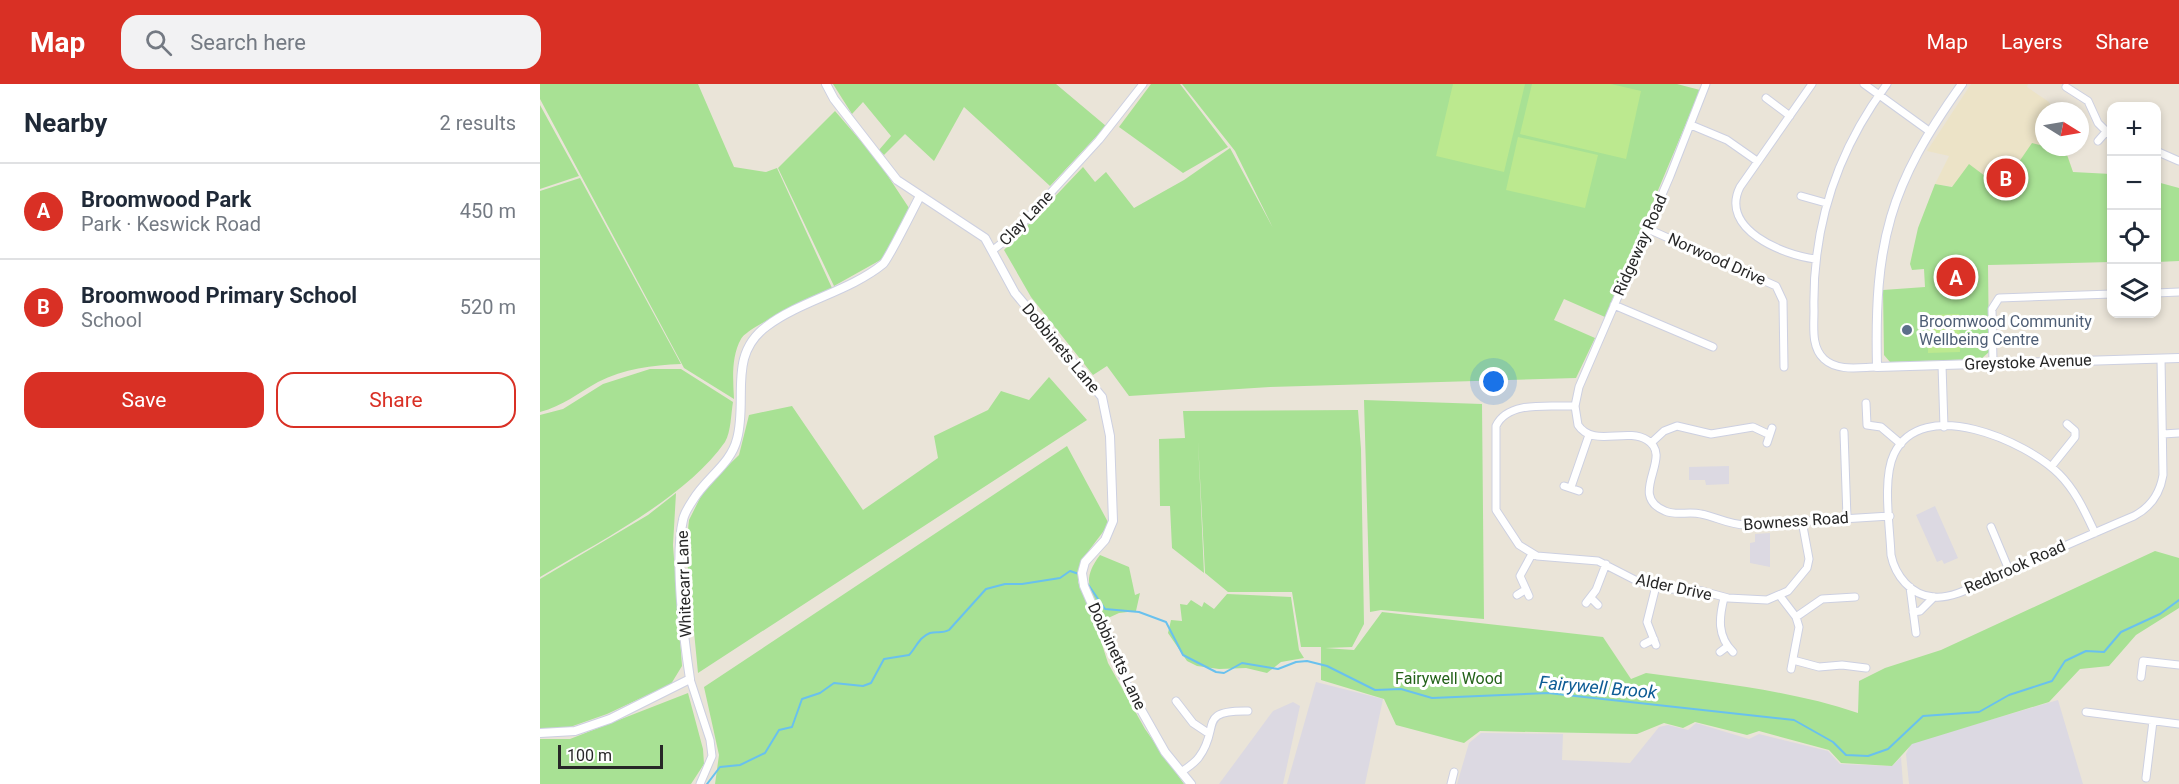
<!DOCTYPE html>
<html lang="en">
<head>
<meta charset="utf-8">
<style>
	body { margin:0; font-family:Roboto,sans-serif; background:#f2f2f3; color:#1f2937 }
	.controls { position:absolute; right:18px; top:18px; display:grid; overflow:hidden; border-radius:12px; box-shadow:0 3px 9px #0003 }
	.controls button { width:54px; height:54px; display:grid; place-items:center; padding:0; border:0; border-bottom:2px solid #e0e1e3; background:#fff; color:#1f2937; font:30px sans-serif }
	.compass { position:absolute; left:1495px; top:18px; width:54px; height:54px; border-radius:50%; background:#fff; box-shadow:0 3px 9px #0003; rotate:101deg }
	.scale { position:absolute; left:18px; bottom:15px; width:105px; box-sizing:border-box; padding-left:6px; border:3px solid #272727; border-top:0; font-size:16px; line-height:21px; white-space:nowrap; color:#272727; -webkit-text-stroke:4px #fff; paint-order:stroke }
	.you { position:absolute; left:954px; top:298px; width:21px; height:21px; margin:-15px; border:4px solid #fff; border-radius:50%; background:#1a73e8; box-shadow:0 0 0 9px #1a73e833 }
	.badge { display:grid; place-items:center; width:39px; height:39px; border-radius:50%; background:#d93025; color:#fff; font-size:20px; font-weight:700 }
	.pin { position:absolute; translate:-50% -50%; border:3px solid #fff; box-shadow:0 2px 6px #0006 }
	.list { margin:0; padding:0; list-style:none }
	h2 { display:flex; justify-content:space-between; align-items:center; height:78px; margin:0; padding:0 24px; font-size:26px }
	h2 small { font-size:20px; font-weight:400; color:#747a83 }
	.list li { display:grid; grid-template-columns:39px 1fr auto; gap:18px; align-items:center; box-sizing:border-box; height:96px; padding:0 24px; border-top:2px solid #e0e1e3 }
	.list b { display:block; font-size:22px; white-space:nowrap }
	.list p { margin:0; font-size:20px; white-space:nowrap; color:#747a83 }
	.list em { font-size:20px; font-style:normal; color:#747a83 }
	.actions { display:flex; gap:12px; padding:18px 24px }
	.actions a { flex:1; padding:14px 0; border:2px solid #d93025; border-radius:18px; text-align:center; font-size:21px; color:#d93025 }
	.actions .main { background:#d93025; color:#fff }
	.icon { flex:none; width:33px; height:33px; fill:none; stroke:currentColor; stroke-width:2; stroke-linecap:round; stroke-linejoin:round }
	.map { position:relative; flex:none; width:1639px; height:700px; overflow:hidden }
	header { display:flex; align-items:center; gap:36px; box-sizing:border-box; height:84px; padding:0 30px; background:#d93025; color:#fff }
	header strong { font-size:28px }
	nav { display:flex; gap:33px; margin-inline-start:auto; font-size:21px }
	.search { width:420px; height:54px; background:#f2f2f3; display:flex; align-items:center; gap:15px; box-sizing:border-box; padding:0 21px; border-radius:18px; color:#747a83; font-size:22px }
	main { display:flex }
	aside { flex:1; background:#fff }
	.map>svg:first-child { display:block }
	.industrial { fill:#dcd9e2 }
	.education { fill:#ece3c7 }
	.green { fill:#a8e194 }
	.pitch { fill:#bce98f }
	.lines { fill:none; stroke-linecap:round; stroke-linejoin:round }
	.stream { stroke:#69c1ee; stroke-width:2 }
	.minor-casing { stroke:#cdd0e1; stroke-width:9 }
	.tertiary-casing { stroke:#cdd0e1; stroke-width:10 }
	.minor { stroke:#fff; stroke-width:7 }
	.tertiary { stroke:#fff; stroke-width:8 }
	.service-dot { fill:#5c6f8a; stroke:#fff; stroke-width:2 }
	.labels { text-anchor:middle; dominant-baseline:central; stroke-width:6; stroke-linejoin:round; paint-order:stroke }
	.street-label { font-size:16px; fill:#272727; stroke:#fff }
	.service-label { font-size:16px; fill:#4e5e75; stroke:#fff; text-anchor:start }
	.park-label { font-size:16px; fill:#236219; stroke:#fff }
	.water-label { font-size:18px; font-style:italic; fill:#0d5c95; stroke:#fff }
</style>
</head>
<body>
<header>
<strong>Map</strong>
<div class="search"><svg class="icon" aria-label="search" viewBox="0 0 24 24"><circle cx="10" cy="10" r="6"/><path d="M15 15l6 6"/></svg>Search here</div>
<nav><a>Map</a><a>Layers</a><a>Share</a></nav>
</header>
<main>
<aside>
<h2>Nearby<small>2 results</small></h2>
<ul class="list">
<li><span class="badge">A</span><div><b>Broomwood Park</b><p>Park · Keswick Road</p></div><em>450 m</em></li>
<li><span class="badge">B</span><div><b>Broomwood Primary School</b><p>School</p></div><em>520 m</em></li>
</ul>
<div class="actions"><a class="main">Save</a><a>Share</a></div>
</aside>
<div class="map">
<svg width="1639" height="700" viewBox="0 0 1639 700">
	<rect width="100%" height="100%" fill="#eae4d8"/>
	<!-- industrial -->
	<path class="industrial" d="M1189,382V400L1166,401L1165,396H1149V383Z
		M1395,422L1418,474L1404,480L1402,476L1397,478L1376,431Z
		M1230,449V483L1210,479V459L1215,458V450Z
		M776,598L843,615L825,700H747Z
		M1518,616L1543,700H1369L1366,670L1371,659Z
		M753,618L760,622L743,700H679L733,627Z
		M1156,639L1209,655L1219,650L1288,667L1300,680L1352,682L1361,673L1363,700H917L929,659L941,649L1023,650L1022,676L1090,679L1119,643L1128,641L1148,646Z"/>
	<!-- education -->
	<path class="education" d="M1431,0H1488L1487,3L1509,18L1512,27H1504V63H1525L1533,88L1531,180L1434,106L1395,100L1409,72L1387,67Z"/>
	<!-- green -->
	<path class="green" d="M0,0H158L194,83L226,88L237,84L292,204C276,213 208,242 201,255C191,273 193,295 194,315L144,284L0,15Z
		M293,0H516L566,42L510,102L424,23L394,77L365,50L344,71L339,66L351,52L323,18L312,30Z
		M611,0H640L688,63L643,89L579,43Z
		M642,0H1137L1160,6L1065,233L1024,215L1014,236L1055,254L1036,294L730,303L589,312L567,282L553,291L491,213L464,166L543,83L555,98L566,88L594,124L644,96L690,64L733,144L695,67Z
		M0,21L39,92L0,105Z
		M295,27L338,77L369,124L344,174L294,202L238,84Z
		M1492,59L1526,68L1533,88L1571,90V178L1448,181L1449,268L1441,275L1350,278L1344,271L1343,206L1385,203L1384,185L1372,186L1370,180L1378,144L1395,100L1412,103L1429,80L1461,104Z
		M40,94L141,280C112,281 84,285 58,298C38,309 23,322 0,328V107Z
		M1617,98L1639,104V177L1617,178Z
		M110,285H141L193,318C191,329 191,348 185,358C146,414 58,458 0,493V331L23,325L63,300Z
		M509,293L547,336L158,589L146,465L149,436L165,404L199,371L209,331L252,322L323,426L398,374L394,352L448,326L461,307L489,316Z
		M824,316L942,320L944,535L841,526L830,528Z
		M818,326L821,365L824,540L812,563L785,564L814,566L842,528L1063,553L1091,595L1106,589C1177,599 1250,606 1318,629L1319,597L1345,584L1401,566L1615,467L1639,474V524L1596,551L1569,582L1540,585L1509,618L1372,660L1352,682L1301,679L1289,666L1219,647L1207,651L1155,638L1143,644L1124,639L1097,650L940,647L924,659L856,641L844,615L781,596V563H761L752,508H688L665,489L658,356L664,489L632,464L630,422H620L619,355L645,354L643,327Z
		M527,362L569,440L544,473L538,498L551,526L568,579L605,645L644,700H175L179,671L164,603Z
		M136,409L133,461L142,582L131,600L67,630L30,643L0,645V495L108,431Z
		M560,471L589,483L595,511L600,509L596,527L579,529L566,535C552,508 539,499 560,471Z
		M687,510L751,513L759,566L764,574L741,578L727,589L706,584L679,585L657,582L647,577L628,549L631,536L642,537L640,520L647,521L651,516L662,523L664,518L674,525Z
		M148,609L163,665L164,680L151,700H0V655H30Z"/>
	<!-- pitch -->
	<path class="pitch" d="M913,0H985L964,88L896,72Z
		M992,0H1071L1101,7L1086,75L980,50Z
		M978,53L1058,71L1045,124L966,106Z
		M1419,230L1420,268L1388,269V231Z"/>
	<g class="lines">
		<!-- stream -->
		<path class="stream" d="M545,496L565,525L599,528L626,538L643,571L676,588L684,589L702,579L738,585L756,578L767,577L787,582L835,606L861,605L892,614L1008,609L1254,636L1293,658L1306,671L1328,672L1348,665L1383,632L1439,628L1469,611L1512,597L1525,577L1546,567L1564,568L1581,548L1620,530L1639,516
			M167,700L180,683L200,681L225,669L239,646L252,643L262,615L280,609L294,599L323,602L331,599L344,575L369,571C376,564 379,553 390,549C397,547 402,550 409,546L446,505L465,500H482L520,494L530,487L539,490"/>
		<defs>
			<path id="minor" d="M1166,0L1130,92L1039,303L1035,322L1038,341C1053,364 1086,343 1107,356C1135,373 1086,411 1125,427C1136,432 1149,427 1161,430C1177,433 1189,441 1206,441L1350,432
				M1272,0L1200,103C1179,145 1243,171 1275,175
				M1324,0L1389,47
				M1526,3L1548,17L1558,39L1572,53
				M1226,14L1250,32
				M1151,41L1187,56L1217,77
				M1558,57L1565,49
				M1616,67L1639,77
				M1261,112L1286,119
				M1108,145L1236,202L1243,217L1244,283
				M453,166L471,152L559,56L603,0
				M1616,209L1639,208
				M1074,221L1173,263
				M1453,279L1452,225L1459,214L1572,210
				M1402,281L1404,343
				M1337,283C1321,283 1298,288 1284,275C1271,263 1274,243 1274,227C1272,142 1297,67 1347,0
				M1326,319L1327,341L1341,343L1361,360
				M1035,322C1011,323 968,316 956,342V426L979,461L997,472L1058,477L1099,498L1130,505L1162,507L1188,514L1227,516L1248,507L1267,484L1269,475L1262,437
				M1304,348L1307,434
				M1623,350L1639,349
				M1111,359L1124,347L1137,342L1171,350L1213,343L1228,350
				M1227,359L1232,344
				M1511,383L1535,353V347L1527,340
				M1024,402L1039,407
				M1031,403L1049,351
				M1451,443L1469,486
				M1555,449C1545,428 1536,407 1519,390C1486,357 1382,311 1354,370C1342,395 1350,443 1351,471C1355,491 1371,512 1394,513C1415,515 1439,499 1459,491C1504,471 1549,451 1594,432C1611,423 1620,410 1623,391L1621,275
				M1370,503L1376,549
				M977,511L985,506
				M989,512L980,492L992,470
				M1240,512L1256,533L1259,543L1251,585
				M1051,514L1058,521
				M1184,514C1179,534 1177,552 1193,568
				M1046,519L1056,506L1066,480
				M1373,528L1380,527L1394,513
				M1256,533L1282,515L1315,513
				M1104,560L1114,555
				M1116,561L1107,538L1116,502
				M1180,568L1188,562
				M1253,576L1279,583L1302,581L1326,584
				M1601,593L1603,577L1639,581
				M150,595L170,656L172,672L160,700
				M636,617L653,639L668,649
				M1546,628L1639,640
				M641,688C647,684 655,679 659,673C681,644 656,626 708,627
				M1606,694L1613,637
				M911,700L914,688"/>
			<path id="tertiary" d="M286,0L294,15L357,96L445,154L475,209L562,313L570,352L573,437L565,456L545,478L542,489L544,502L587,601L625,668L651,700
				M1422,0C1349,102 1334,158 1337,283L1639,274
				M0,649L35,647L70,635L150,595C144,556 134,474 143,436C144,430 149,422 153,416C166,394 191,380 197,355C208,315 187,271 227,242C260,217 310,207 343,180C348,176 374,123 380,112"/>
		</defs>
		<!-- minor casing -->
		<use href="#minor" class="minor-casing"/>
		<!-- tertiary casing -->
		<use href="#tertiary" class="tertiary-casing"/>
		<!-- minor -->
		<use href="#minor" class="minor"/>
		<!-- tertiary -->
		<use href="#tertiary" class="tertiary"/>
	</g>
	<!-- markers -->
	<circle class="service-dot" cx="1367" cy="246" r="6"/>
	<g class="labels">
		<!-- street labels -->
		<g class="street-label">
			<text transform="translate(486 134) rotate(-46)">Clay Lane</text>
			<text transform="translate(1100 161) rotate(-66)">Ridgeway Road</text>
			<text transform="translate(1177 175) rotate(24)">Norwood Drive</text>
			<text transform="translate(521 264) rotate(50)">Dobbinets Lane</text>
			<text transform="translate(1488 278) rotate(-2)">Greystoke Avenue</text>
			<text transform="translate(1256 437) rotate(-4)">Bowness Road</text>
			<text transform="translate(1475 483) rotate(-24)">Redbrook Road</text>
			<text transform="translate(144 500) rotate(-92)">Whitecarr Lane</text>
			<text transform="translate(1134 503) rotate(12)">Alder Drive</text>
			<text transform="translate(577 572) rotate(65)">Dobbinetts Lane</text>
		</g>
		<!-- service labels -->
		<g class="service-label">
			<text x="1379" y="237">Broomwood Community<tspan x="1379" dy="18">Wellbeing Centre</tspan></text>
		</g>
		<!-- park labels -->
		<g class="park-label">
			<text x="909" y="594">Fairywell Wood</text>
		</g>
		<!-- water labels -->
		<g class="water-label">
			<text transform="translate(1058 603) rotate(5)">Fairywell Brook</text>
		</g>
	</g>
</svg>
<div class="controls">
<button>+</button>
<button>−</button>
<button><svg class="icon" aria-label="locate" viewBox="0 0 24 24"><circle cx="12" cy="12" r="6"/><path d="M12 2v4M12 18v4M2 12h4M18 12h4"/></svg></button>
<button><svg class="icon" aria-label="layers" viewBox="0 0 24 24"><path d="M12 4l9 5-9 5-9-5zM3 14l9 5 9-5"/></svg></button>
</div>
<svg class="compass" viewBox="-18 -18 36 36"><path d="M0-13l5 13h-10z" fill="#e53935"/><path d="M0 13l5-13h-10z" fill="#747a83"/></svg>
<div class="scale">100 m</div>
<div class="you"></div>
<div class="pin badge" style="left:1416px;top:193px">A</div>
<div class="pin badge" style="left:1466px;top:94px">B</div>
</div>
</main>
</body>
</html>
